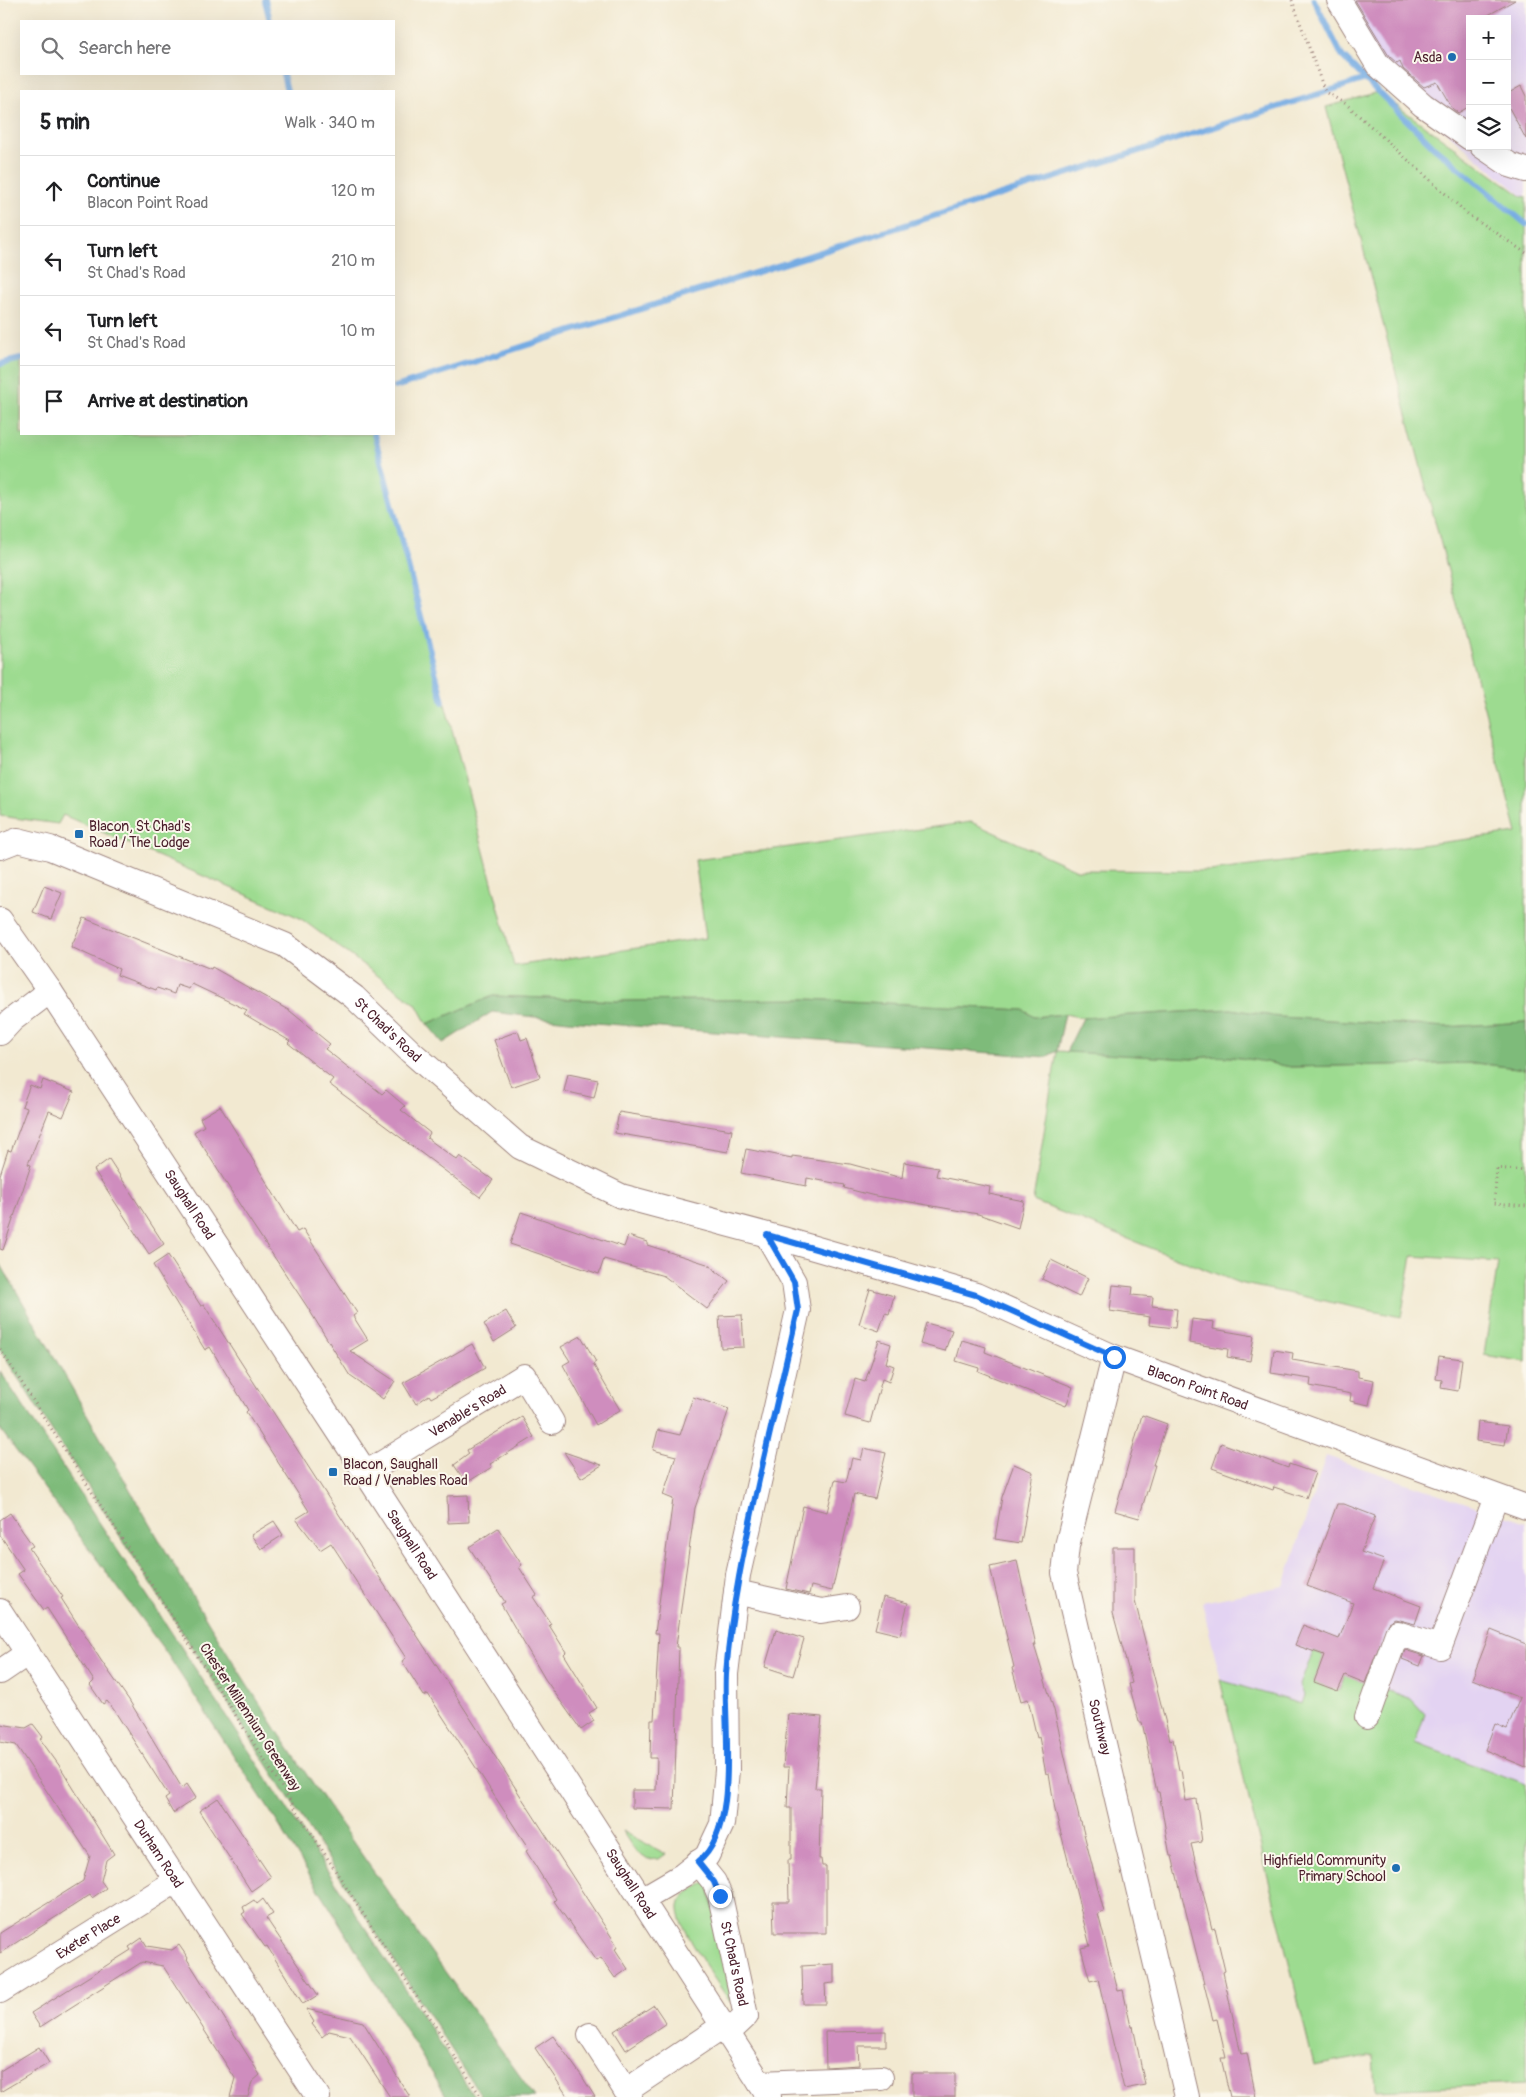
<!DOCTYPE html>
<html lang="en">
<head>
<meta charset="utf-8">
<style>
	body { margin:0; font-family:Pangolin,sans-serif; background:#f6f6f6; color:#202124 }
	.controls { position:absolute; right:15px; top:15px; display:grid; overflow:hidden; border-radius:0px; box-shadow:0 5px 20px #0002 }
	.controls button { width:45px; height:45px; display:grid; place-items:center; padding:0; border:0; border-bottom:1px solid #e0e0e0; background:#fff; color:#202124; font:25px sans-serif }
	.stop { position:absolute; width:15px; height:15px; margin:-11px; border:4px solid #1a73e8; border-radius:50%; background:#fff }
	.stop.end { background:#1a73e8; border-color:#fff; box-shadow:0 1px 5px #0008 }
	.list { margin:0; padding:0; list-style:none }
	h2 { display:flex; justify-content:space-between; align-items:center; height:65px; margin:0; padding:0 20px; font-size:21px }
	h2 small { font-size:16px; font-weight:400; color:#757577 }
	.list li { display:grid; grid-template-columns:32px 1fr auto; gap:15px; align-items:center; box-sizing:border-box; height:70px; padding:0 20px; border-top:1px solid #e0e0e0 }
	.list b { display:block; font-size:19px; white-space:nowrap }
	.list p { margin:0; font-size:16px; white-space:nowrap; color:#757577 }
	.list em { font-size:16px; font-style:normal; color:#757577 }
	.icon { flex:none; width:28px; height:28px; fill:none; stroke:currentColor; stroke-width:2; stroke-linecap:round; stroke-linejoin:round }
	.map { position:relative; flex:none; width:1526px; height:2097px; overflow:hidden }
	.search { position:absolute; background:#fff; box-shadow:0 5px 20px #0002; left:20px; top:20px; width:375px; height:55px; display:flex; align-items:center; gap:12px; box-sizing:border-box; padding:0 18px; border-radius:0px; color:#757577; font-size:19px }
	.panel { position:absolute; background:#fff; box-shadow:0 5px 20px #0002; left:20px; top:90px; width:375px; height:345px; border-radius:0px }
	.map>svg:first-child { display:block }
	.built { fill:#e3d3f2; fill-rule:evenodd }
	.green { fill:#9ddb90; stroke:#747d5e }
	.forest { fill:#7ebb7a; stroke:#646d52 }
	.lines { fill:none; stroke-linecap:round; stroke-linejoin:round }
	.stream { stroke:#74abe3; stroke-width:6 }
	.building { fill:#cf8dbe }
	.minor-casing { stroke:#9e847e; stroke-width:26 }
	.path { stroke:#9e847e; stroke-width:3; stroke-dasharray:1 4; stroke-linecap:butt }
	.minor { stroke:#fff; stroke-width:24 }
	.route { stroke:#1a73e8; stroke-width:6 }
	.poi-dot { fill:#1f6fb2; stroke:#fbf7ec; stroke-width:2 }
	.labels { text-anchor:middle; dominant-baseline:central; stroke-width:4; stroke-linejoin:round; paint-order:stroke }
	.poi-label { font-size:14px; fill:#4a1f2b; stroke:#fbf7ec; text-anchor:end }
	.street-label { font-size:14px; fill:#4a1f2b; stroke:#fbf7ec }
</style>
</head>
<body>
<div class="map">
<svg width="1526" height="2097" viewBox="0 0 1526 2097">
	<rect width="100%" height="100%" fill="#fbf7ec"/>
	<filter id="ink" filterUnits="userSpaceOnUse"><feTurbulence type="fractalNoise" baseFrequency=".02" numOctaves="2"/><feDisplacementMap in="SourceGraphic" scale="10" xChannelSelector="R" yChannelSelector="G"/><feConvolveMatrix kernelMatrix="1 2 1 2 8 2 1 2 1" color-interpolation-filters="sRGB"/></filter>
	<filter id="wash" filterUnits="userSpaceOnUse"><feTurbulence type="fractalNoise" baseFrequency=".0096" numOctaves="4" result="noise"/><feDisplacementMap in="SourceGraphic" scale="20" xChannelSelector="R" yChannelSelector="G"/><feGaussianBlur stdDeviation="1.12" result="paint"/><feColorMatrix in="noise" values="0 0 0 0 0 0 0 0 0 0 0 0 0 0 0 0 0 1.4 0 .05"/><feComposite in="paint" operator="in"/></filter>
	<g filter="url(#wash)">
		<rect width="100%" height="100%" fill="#f2e9d1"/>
		<!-- built -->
		<path class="built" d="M1329,0H1526V196L1524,197L1369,68ZM1470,19H1507V146H1470Z
			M1326,1456L1526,1523V2084L1375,2090L1373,2055L1314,2066L1202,1602L1284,1586Z"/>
		<!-- green -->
		<path class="green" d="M1378,92L1523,197L1526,196V1022L1447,1027L1279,1017L1231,1009L1083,1018L1065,1014L1034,1017L1024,1010L807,999L618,1001L493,996L427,1024L416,1004L300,918L63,815L58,824L0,816V364L21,359V434H374L514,966L706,938L695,860L971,822L1077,870L1210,871L1517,833L1326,107Z
			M1057,1051L1192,1059C1224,1052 1260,1061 1291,1067L1475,1063L1526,1069V1362L1484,1355L1498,1262L1412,1256L1401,1317L1239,1283L1033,1201Z
			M1313,1652L1324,1656L1314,1682L1339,1691L1352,1656L1355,1679L1411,1699L1425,1714L1415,1743L1526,1784V2084L1375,2090L1373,2055L1314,2066L1220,1680L1301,1704L1304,1695L1300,1685Z
			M622,1831L666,1854L659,1859L648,1860L635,1851Z
			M708,1882L734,1999L730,2002C718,1983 676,1926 679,1906C681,1893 697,1887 708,1882Z"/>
		<!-- forest -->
		<path class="forest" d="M493,996L618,1001L807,999L1024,1010L1034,1017L1065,1014L1057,1051L1046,1057L568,1021L492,1012L443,1043L427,1024Z
			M1231,1009L1279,1017L1447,1027L1526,1022V1069L1475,1063L1291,1067C1260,1061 1224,1052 1192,1059L1066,1052L1083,1018Z
			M0,1263C81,1401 156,1541 242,1676C333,1820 436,1958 535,2097H482L0,1350Z
			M0,1371L419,2010L474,2097H447L272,1814L165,1651L0,1429Z"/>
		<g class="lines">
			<!-- stream -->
			<path class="stream" d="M265,0L270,21
				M1314,0L1342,56L1435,148L1526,224
				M283,74L287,91
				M0,364L21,359
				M395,387L1366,79
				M374,434L443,702"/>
		</g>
		<g id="blocks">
			<!-- building -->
			<path class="building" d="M1355,0H1515L1481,19H1470V106L1458,113L1452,108L1437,82L1424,87L1403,69L1400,61L1397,63L1389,56Z
				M1521,86L1526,96V139L1507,104V94Z
				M44,886L62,893L51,919L33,912Z
				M84,918L211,969L212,967L290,1011L330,1044L325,1049L382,1094L386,1090L405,1106L401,1110L430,1133L427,1138L457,1160L460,1156L493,1180L480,1197L329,1084L333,1079L288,1043L290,1041L244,1014L247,1010L192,984L189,989L177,985L174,994L157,988L156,990L117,975L119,969L71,947Z
				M518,1031L521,1040L527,1038L540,1077L511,1087L494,1040Z
				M568,1074L598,1080L594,1098L564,1091Z
				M43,1080L74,1092L63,1117L49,1111L28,1164L31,1165L3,1250L0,1249V1175L8,1150L11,1151L27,1108L22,1106L30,1085L40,1089Z
				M220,1106L297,1232L303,1229L357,1313L353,1316L368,1340L350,1351L395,1381L383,1399L350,1376L308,1308L245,1213L194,1132L204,1126L200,1118Z
				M619,1112L732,1130L728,1152L615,1133Z
				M746,1149L792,1158V1156L850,1164L902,1178L904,1162L938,1168L936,1176L990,1187L989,1194L1024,1201L1018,1228L978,1214L871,1195L844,1188L845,1185L807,1178L806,1186L741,1173Z
				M109,1159L164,1244L149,1254L94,1170Z
				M521,1212L624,1247L628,1236L647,1242V1245L707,1264L729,1281L707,1309L664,1276L604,1259L599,1274L510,1244Z
				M168,1255L201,1306L204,1305L618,1947L615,1949L628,1969L615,1978L601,1958L596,1961L554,1901L556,1899L526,1851L529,1849L428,1694L424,1696L402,1661L406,1658L331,1543L320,1550L296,1519L309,1511L246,1412L248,1410L210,1347L205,1350L153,1265Z
				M1051,1260L1088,1278L1079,1297L1042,1279Z
				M1113,1285L1133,1287L1132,1295L1153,1297L1152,1306L1177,1309L1175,1328L1149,1325L1150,1317L1110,1311Z
				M870,1289L894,1296L889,1314L885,1313L879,1331L859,1324Z
				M506,1311L516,1328L494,1342L484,1324Z
				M742,1315L744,1347L721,1348L719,1316Z
				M1192,1319L1214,1322L1213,1329L1254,1336L1250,1361L1227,1357L1228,1349L1189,1343Z
				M926,1323L952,1330L945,1351L920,1344Z
				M581,1336L596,1362L593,1364L620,1410L596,1425L563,1365L570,1361L561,1347Z
				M879,1340L891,1344L886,1363L894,1366L889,1382L882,1379L870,1423L845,1416L855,1379L865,1382Z
				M962,1340L986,1347L985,1352L1073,1387L1066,1406L978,1371L979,1368L956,1361Z
				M472,1344L485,1368L431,1398L429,1395L416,1404L403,1383Z
				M1274,1350L1293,1353L1292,1360L1358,1371V1377L1374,1380L1369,1405L1350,1401L1351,1394L1310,1386L1311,1379L1271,1373Z
				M1439,1356L1462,1359L1458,1391L1441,1388L1442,1380L1436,1379Z
				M693,1397L729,1409L695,1508L684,1585L676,1647H679L674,1809L632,1808V1790H656L657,1758H650L651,1720H654L659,1633H655L673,1499L663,1495L676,1456L653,1450L658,1430L680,1435Z
				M1142,1415L1167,1424L1153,1465H1155L1139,1518L1115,1511Z
				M522,1417L534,1437L490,1464L492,1467L466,1483L454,1465L469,1454L467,1450Z
				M1478,1422L1508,1426L1505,1445L1476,1441Z
				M1221,1443L1288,1468L1289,1464L1315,1473L1306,1498L1274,1487L1273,1490L1212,1468Z
				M864,1448L886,1453L875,1499L854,1494L832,1591L811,1586L809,1594L786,1589L803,1506L827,1512L835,1480L846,1482L852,1458L861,1460Z
				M564,1452L602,1465L581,1478Z
				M1014,1464L1033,1472L1021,1543L995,1539L1002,1497Z
				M468,1495L469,1522L448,1523L447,1496Z
				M1337,1504H1344L1375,1516L1361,1552L1384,1560L1373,1588L1421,1606L1415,1624L1395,1619L1388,1623L1365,1683L1345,1675L1338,1691L1314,1682L1324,1655L1295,1645L1303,1625L1339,1639L1353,1603L1307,1586Z
				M10,1513L33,1546L29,1548L63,1597L61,1598L102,1662L129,1700L182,1788L187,1784L196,1798L173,1813L165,1799L169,1796L114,1710L107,1701L103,1704L90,1685L94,1681L47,1608L44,1610L18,1574L24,1570L0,1535V1520Z
				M274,1521L283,1535L261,1549L251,1535Z
				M498,1528L522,1565L519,1567L537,1595L533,1597L551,1624L549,1625L566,1652L564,1654L597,1708L589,1713L594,1721L581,1730L545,1679L501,1604L505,1602L469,1547Z
				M1113,1547H1135V1601L1170,1740L1173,1739L1179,1770H1181L1186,1801L1196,1799L1202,1842L1191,1844L1212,1929L1215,1928L1225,1971L1223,1972L1241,2054L1247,2053L1256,2097H1230L1221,2058H1226L1217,2019L1213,2020L1172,1856H1170L1159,1792H1157L1142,1722H1139L1129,1684L1132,1683L1113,1613Z
				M1017,1561L1036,1645H1034L1054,1710L1080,1822H1081L1104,1912L1098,1914L1118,1991L1123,1990L1131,2027L1133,2026L1145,2085L1124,2089L1098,1979L1090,1981L1081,1948L1090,1946L1055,1810L1049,1773L1046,1774L1039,1737L1037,1738L1028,1699L1021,1701L1012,1668L1014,1667L990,1567Z
				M883,1597L908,1603L900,1635L875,1629Z
				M776,1630L804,1639L793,1676L765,1667Z
				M1491,1630L1526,1644V1767L1485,1750L1495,1724L1507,1729L1520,1698L1472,1679Z
				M1405,1650L1424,1656L1420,1666L1402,1659Z
				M788,1714L822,1717L815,1788H821L819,1859H821L822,1866H826V1933H774L773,1902H789L788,1860H791V1808H787L789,1767H783Z
				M0,1724L26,1728L33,1724L43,1737L40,1739L61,1768L114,1854L106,1860L101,1881L106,1888L92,1898L90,1895L0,1953V1933L83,1881L90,1856L16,1745L0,1742Z
				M218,1798L271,1877L251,1891L199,1811Z
				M263,1899L273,1914L266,1918L318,1995L303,2004L267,1946L265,1947L242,1914L245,1912L243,1907L254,1900L257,1904Z
				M142,1938L147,1946L172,1950L179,1945L188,1958L187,1959L260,2075L252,2082L248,2097H230L235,2078L163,1966L142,1962L40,2027L31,2013L131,1950L129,1947Z
				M834,1964V1983L825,1984L826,2004H803L802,1966Z
				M654,2005L666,2023L626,2050L614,2031Z
				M306,2009L363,2022L410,2097H390L350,2036L329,2031L322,2037L312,2024L314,2022Z
				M886,2031V2046H858L859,2065L826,2067L825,2032Z
				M553,2036L581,2075L595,2097H568L535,2048Z
				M39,2047L49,2063L0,2092V2071Z
				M912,2073H955V2097H912Z"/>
		</g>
	</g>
	<g filter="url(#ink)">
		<use href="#blocks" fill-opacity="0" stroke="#9e847e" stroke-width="1"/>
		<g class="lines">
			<defs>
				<g id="minor">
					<path d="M1339,0L1378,65L1423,105L1470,138"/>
					<path d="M1482,146L1510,165L1526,170"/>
					<path id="s1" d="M0,847L18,840L50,848L285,945L354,997L411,1052L520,1147L621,1196L783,1239L976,1295L1114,1357L1526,1507"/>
					<path id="s2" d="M0,920L50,991L366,1473L769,2097"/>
					<path d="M0,1033L12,1020L50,991"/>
					<path id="s3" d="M1114,1357L1067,1546L1064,1573L1187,2097"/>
					<path id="s4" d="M366,1473L524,1376L552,1422"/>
					<path d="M736,1592L821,1611L847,1607"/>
					<path id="s5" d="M0,1611L318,2097"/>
					<path d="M0,1672L28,1653"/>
					<path d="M1367,1717L1397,1633L1440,1647L1496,1497"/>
					<path id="s6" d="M698,1862L714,1882L720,1896L746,2016L728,2033"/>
					<path d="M642,1899L683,1875L707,1856L722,1824L727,1770L726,1674L738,1575L798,1310L794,1282L767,1235"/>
					<path id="s7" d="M0,1991L176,1881"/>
					<path d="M590,2035L630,2097"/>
					<path d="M760,2083L881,2078"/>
					<path d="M626,2091L723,2026"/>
				</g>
			</defs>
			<!-- minor casing -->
			<use href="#minor" class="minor-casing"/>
			<!-- path -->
			<path class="path" d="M1292,0L1325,92L1346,104L1470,216L1526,253
				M1526,1171L1497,1168L1494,1203L1526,1206
				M0,1349L481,2097"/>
			<!-- minor -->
			<use href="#minor" class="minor"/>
		</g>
	</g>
	<g class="lines" filter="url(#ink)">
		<!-- route -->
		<path class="route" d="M720,1896L714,1882L698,1862C741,1829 723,1723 726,1674C731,1608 745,1544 759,1480C772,1423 785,1367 798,1310L794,1282L767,1235L976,1295L1114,1357"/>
	</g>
	<!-- markers -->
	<g class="poi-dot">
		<circle cx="1452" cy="57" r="5"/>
		<rect x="74" y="829" width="10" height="10" rx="2.5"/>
		<rect x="328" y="1467" width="10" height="10" rx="2.5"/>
		<circle cx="1396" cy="1868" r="5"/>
	</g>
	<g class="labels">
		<!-- poi labels -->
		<g class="poi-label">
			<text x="1442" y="57">Asda</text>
			<text x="89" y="826" text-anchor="start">Blacon, St Chad's<tspan x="89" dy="16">Road / The Lodge</tspan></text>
			<text x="343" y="1464" text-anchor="start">Blacon, Saughall<tspan x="343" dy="16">Road / Venables Road</tspan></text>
			<text x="1386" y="1860">Highfield Community<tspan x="1386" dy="16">Primary School</tspan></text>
		</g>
		<!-- street labels -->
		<g class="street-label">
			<text stroke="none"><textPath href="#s1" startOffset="440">St Chad's Road</textPath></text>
			<text stroke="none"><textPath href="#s2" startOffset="342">Saughall Road</textPath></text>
			<text stroke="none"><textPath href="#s1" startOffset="1338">Blacon Point Road</textPath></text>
			<text stroke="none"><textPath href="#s4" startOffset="119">Venable's Road</textPath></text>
			<text stroke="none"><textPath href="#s2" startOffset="748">Saughall Road</textPath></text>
			<text transform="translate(250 1717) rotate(57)">Chester Millennium Greenway</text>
			<text stroke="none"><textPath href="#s3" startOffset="380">Southway</textPath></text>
			<text stroke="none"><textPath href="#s5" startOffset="290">Durham Road</textPath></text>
			<text stroke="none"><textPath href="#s2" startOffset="1152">Saughall Road</textPath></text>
			<text stroke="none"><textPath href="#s7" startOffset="104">Exeter Place</textPath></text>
			<text stroke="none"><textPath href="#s6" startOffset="110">St Chad's Road</textPath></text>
		</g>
	</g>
</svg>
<div class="controls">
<button>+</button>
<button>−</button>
<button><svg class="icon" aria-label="layers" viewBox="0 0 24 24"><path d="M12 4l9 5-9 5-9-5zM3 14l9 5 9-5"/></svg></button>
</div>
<div class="stop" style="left:1114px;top:1357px"></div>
<div class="stop end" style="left:720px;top:1896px"></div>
<div class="search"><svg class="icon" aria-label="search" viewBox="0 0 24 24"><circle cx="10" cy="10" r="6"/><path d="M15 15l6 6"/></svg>Search here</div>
<section class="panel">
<h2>5 min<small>Walk · 340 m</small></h2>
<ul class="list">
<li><svg class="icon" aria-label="ahead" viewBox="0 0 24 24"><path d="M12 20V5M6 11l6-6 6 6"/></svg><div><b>Continue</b><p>Blacon Point Road</p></div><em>120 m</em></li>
<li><svg class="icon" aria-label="left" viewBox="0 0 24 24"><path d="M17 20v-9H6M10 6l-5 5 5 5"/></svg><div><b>Turn left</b><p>St Chad's Road</p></div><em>210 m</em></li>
<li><svg class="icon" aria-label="left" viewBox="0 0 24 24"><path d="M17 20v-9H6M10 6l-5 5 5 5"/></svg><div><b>Turn left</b><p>St Chad's Road</p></div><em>10 m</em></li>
<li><svg class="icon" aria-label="arrive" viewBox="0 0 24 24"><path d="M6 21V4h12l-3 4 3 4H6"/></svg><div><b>Arrive at destination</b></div></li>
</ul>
</section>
</div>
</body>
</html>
